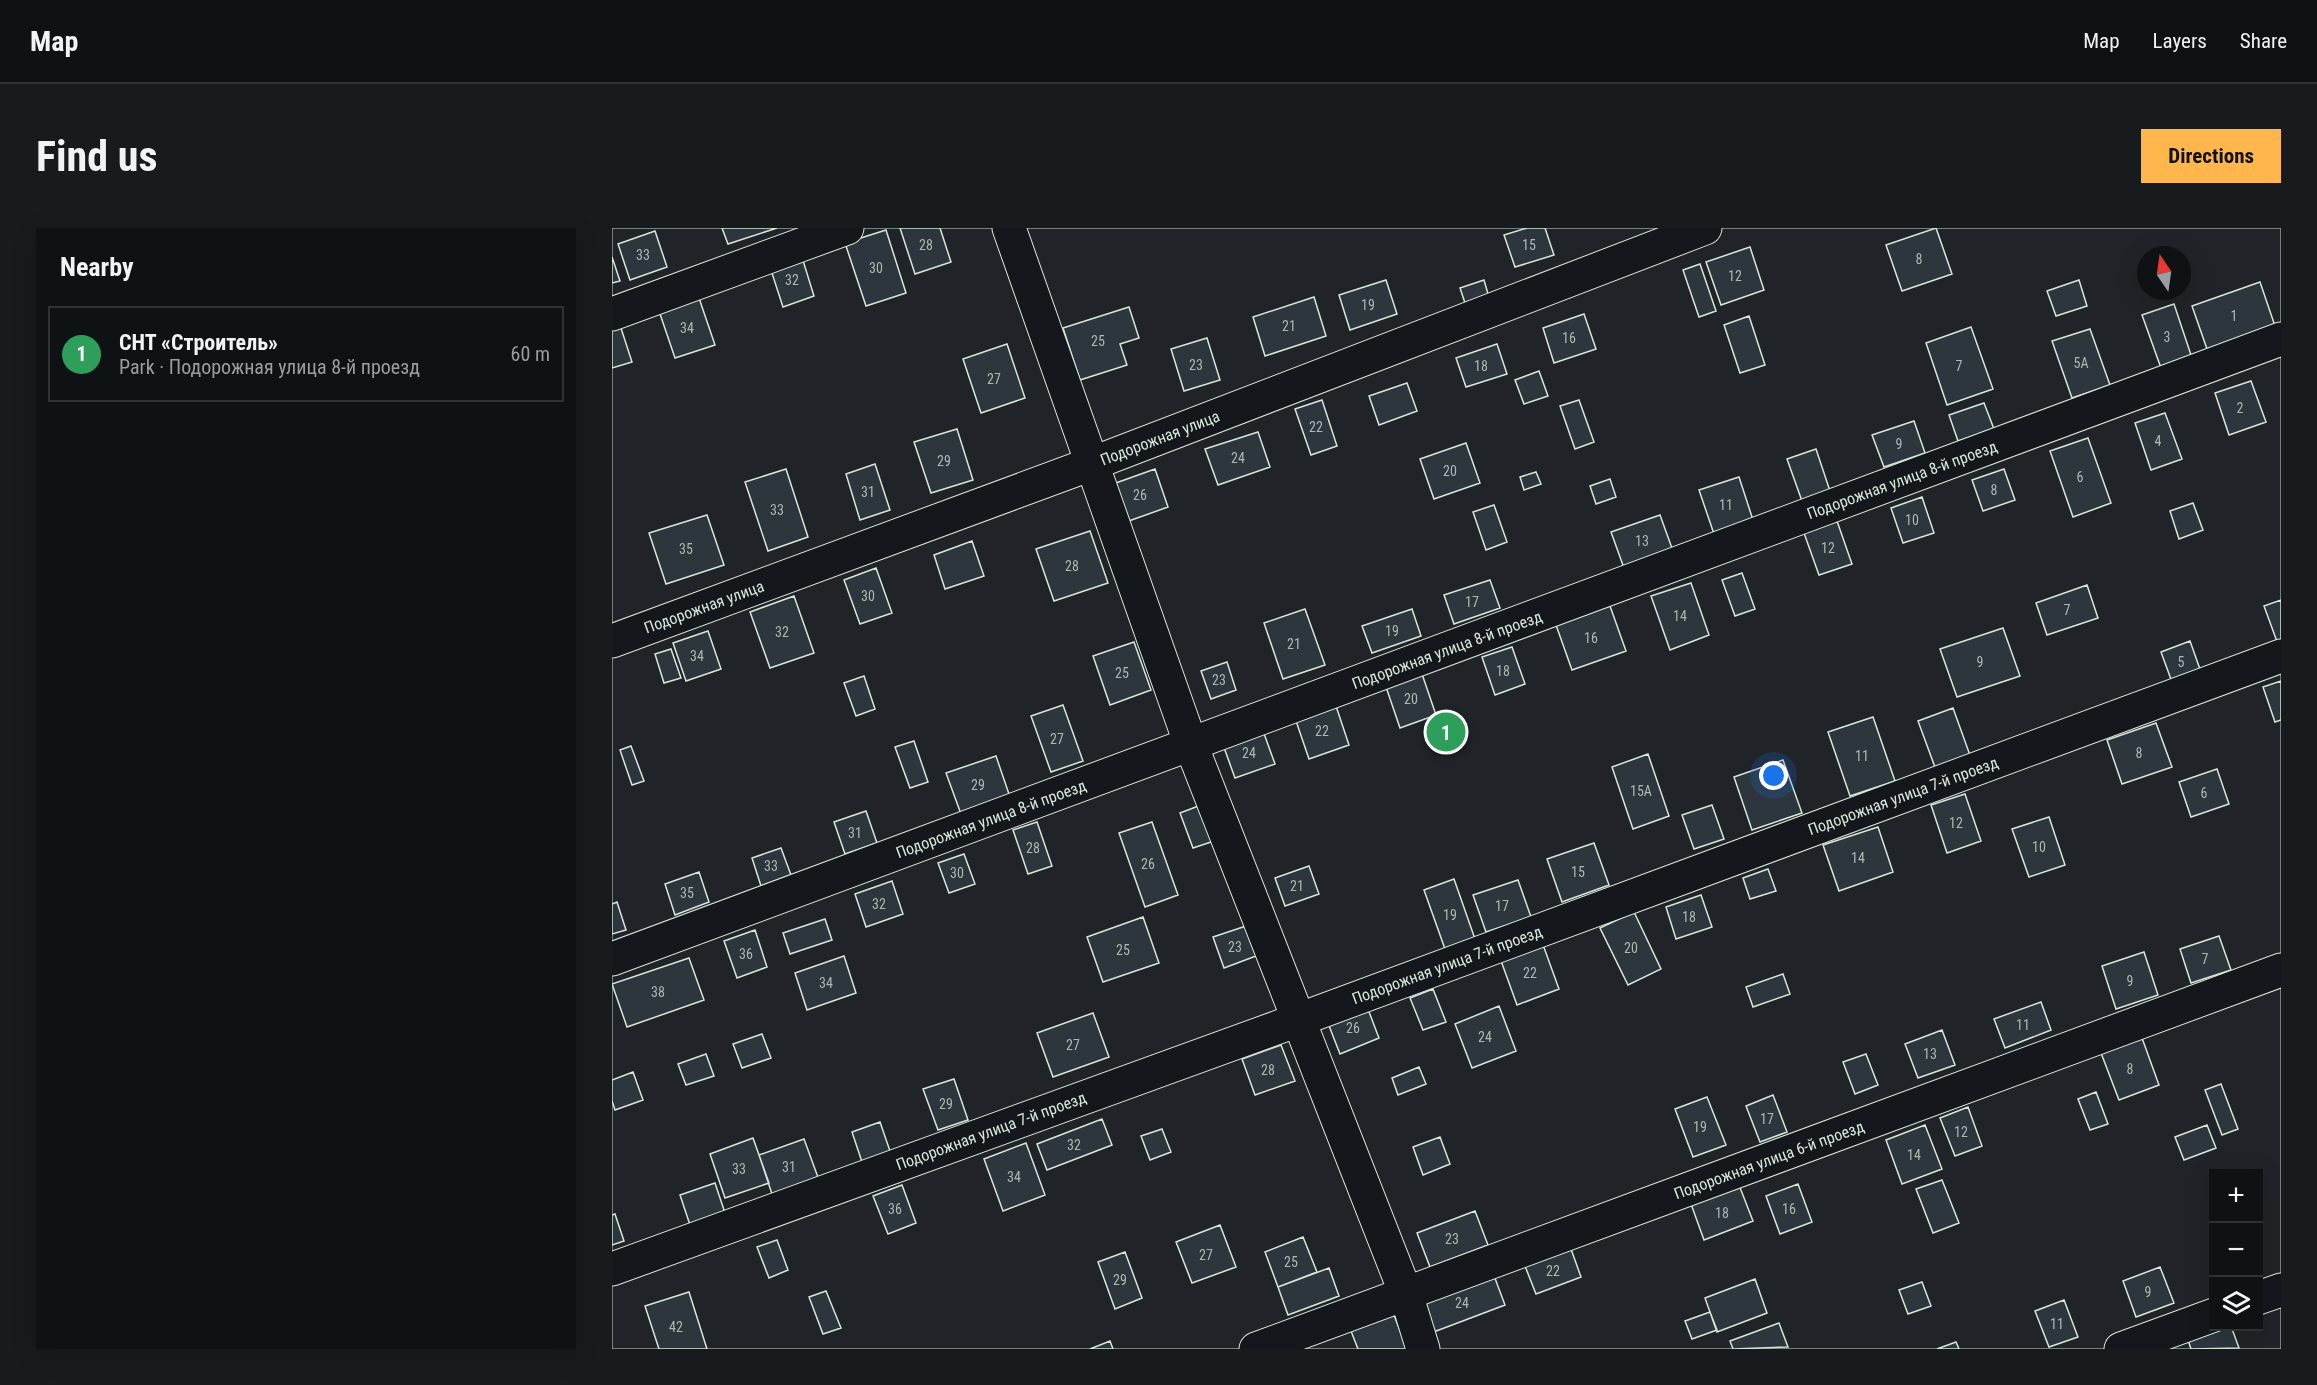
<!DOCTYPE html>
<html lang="en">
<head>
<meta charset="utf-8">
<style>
	body { margin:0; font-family:"Roboto Condensed",sans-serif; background:#181b1e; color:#f1f3f6 }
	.controls { position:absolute; right:18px; bottom:18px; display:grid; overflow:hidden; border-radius:0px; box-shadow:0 6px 24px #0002 }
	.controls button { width:54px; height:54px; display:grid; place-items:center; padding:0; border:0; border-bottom:2px solid #2f3234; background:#0f1215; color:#f1f3f6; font:30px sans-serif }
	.compass { position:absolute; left:1525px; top:18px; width:54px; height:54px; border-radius:50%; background:#0f1215; box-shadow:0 6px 24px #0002; rotate:347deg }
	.you { position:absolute; left:1162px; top:548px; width:21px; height:21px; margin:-15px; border:4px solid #fff; border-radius:50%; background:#1a73e8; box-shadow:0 0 0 9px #1a73e833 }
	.badge { display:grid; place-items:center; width:39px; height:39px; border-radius:50%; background:#ffb74d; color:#fff; font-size:20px; font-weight:700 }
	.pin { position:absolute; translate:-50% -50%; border:3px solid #fff; box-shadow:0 2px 6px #0006 }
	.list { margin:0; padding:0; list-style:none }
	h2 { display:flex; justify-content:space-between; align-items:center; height:78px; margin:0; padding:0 24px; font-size:26px }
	h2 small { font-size:20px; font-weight:400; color:#9b9ea0 }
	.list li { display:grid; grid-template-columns:39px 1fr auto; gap:18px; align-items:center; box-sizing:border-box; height:96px; margin:0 12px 12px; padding:0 12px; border:2px solid #2f3234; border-radius:0px }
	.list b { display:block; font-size:22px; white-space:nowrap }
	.list p { margin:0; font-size:20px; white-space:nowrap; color:#9b9ea0 }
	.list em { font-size:20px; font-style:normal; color:#9b9ea0 }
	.icon { flex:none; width:33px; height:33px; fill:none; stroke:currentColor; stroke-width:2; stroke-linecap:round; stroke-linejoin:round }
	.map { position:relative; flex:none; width:1669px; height:1121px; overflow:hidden; border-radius:0px }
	header { display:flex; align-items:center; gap:36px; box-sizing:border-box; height:84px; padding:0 30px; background:#0f1215; border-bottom:2px solid #2f3234 }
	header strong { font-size:28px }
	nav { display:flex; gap:33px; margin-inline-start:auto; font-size:21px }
	.intro { display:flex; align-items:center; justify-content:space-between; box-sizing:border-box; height:144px; padding:0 36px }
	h1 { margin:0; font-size:42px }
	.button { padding:15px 27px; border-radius:0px; background:#ffb74d; color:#111; font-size:21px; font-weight:700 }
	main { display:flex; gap:36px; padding:0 36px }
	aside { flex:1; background:#0f1215; border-radius:0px; box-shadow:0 6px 24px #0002 }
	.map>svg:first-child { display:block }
	.green { fill:#202428; stroke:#939e99; stroke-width:1.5; fill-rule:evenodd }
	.building { fill:#2c363c; stroke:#d8e6dc; stroke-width:1.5 }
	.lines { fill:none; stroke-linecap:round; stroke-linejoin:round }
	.minor-casing { stroke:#d8e6dc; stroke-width:35 }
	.minor { stroke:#14181c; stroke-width:33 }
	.labels { text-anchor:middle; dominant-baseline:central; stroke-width:4.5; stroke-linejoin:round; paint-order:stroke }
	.number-label { font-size:14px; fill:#adbab4 }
	.street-label { font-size:16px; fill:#d8e6dc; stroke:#14181c }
</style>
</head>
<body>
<header>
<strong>Map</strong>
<nav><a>Map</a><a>Layers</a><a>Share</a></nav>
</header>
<div class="intro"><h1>Find us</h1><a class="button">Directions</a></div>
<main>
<aside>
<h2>Nearby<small></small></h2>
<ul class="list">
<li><span class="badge" style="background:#2e9e5b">1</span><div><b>СНТ «Строитель»</b><p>Park · Подорожная улица 8-й проезд</p></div><em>60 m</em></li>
</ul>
</aside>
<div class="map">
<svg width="1669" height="1121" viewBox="0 0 1669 1121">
	<rect width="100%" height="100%" fill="#14181c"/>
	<!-- green -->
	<path class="green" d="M0,0H1669V1121H0ZM1534,27H1570V63H1534ZM1602,946H1646V1098H1602Z"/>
	<!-- building -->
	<path class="building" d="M110,0H165L116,16Z
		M288,0H328L339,34L303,46Z
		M915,0H933L942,27L903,39L892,7Z
		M1324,0L1340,46L1290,63L1274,17Z
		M274,2L294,65L254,78L233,15Z
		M43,3L55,39L18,52L6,16Z
		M1138,19L1152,62L1109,77L1094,34Z
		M189,26L202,68L171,79L157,36Z
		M0,29L8,53L0,55Z
		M1088,36L1104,83L1087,89L1071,42Z
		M774,52L785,86L738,102L727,67Z
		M872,52L878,73L855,81L848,60Z
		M1467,52L1475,78L1444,88L1435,63Z
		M1648,54L1663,98L1595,121L1580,78Z
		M702,69L714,108L653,128L641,89Z
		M87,70L103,117L63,130L47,83Z
		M1562,76L1580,130L1549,140L1530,87Z
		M517,79L527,110L508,116L515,137L468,152L451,100Z
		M972,86L984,121L942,135L931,100Z
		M1137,88L1153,137L1128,145L1112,97Z
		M7,94L20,134L0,140V97Z
		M1359,99L1381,161L1335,177L1314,115Z
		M1478,101L1498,157L1460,170L1440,113Z
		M595,110L608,152L572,163L559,121Z
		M395,116L413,170L369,185L351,131Z
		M885,116L895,146L854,159L844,130Z
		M927,143L936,168L912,176L903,152Z
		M1639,153L1654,194L1617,207L1603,165Z
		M795,155L805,183L767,197L757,168Z
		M710,172L725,218L699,227L683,181Z
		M967,172L982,214L963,221L948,178Z
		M1372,175L1382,201L1346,213L1337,187Z
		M1553,185L1570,231L1539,242L1523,195Z
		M1302,193L1313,225L1272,239L1260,207Z
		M345,201L361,252L319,265L302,214Z
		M646,204L658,239L606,257L593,221Z
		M1476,210L1499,275L1461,289L1438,223Z
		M854,215L868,255L822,271L808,231Z
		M1204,221L1218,263L1190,273L1175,231Z
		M263,236L278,282L248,292L234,246Z
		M174,241L196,309L156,323L133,254Z
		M543,241L556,279L514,294L501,256Z
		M1392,241L1403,272L1371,283L1360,252Z
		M924,244L929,256L912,262L908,249Z
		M1127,249L1141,292L1102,306L1087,262Z
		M998,251L1004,269L984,276L978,258Z
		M1310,269L1322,305L1291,315L1279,280Z
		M1581,275L1591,302L1567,311L1558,283Z
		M882,277L895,314L874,322L861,284Z
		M95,287L112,337L54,356L37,305Z
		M1048,287L1061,323L1012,340L999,304Z
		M1225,293L1240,336L1207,347L1192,305Z
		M478,303L496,355L442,373L424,321Z
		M360,313L372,348L333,361L322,327Z
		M264,340L280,385L248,396L232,352Z
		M1130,345L1143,381L1123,388L1110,352Z
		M878,352L888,380L842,396L832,367Z
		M1079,355L1097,407L1058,422L1039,368Z
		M1475,357L1486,390L1435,407L1424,375Z
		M182,368L202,425L158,440L138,384Z
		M1669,372V419H1667L1652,378Z
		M998,378L1014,423L960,442L944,397Z
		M693,381L713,437L671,451L652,395Z
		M800,381L809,408L760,425L750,398Z
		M1391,400L1408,448L1345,469L1328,421Z
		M96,403L109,441L74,453L61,415Z
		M1578,413L1589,444L1560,454L1549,424Z
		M522,414L539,462L498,477L481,428Z
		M900,419L913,456L883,467L870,429Z
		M59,421L69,450L52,455L43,426Z
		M615,434L624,462L599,471L589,443Z
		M809,443L824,487L788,500L773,456Z
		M252,448L263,481L244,488L232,455Z
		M1669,453V492L1663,494L1651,459Z
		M723,475L737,517L697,531L683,490Z
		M451,477L471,533L439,544L419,488Z
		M1341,480L1359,530L1324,542L1306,493Z
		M1261,489L1283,553L1238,568L1216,504Z
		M1544,495L1560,539L1510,556L1495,512Z
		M650,500L663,536L623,550L610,514Z
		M302,513L316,554L298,560L283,519Z
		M19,518L32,553L20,557L8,522Z
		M1036,526L1057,588L1021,601L1000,539Z
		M384,528L398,569L349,586L334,545Z
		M1171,532L1190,585L1140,602L1122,549Z
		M1605,541L1617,576L1579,589L1567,554Z
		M1353,566L1369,613L1335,625L1319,577Z
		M589,577L602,613L581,620L568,585Z
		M1100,577L1112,611L1082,621L1070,587Z
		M254,583L265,615L233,626L222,594Z
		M1437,589L1453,637L1417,649L1400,601Z
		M425,594L440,638L416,646L401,602Z
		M540,594L566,667L533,679L507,605Z
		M1266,599L1281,644L1227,663L1211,617Z
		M982,615L997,657L950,674L935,631Z
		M169,620L179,647L149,658L140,630Z
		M352,626L363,656L337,665L326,635Z
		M697,638L707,666L673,678L663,650Z
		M1156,641L1164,663L1138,671L1131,650Z
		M87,644L97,674L63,687L53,656Z
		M842,651L863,711L833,721L812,662Z
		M906,652L919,689L874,704L861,667Z
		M280,653L291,686L254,699L243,666Z
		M1089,667L1100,699L1064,711L1054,679Z
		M5,674L14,702L0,706V676Z
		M1022,684L1049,741L1016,757L988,700Z
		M531,689L547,735L491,754L475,709Z
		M213,691L220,712L178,726L171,705Z
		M634,698L644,728L612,740L601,709Z
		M143,702L155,739L125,750L112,713Z
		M1607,708L1619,742L1579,755L1568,721Z
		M930,714L947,761L905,777L888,730Z
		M1532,724L1546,767L1504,781L1490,738Z
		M232,728L244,765L195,782L183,745Z
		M77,730L92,772L15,799L0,756Z
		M1171,746L1178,766L1141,779L1134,759Z
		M821,761L834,794L811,802L798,770Z
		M1429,774L1439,802L1393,820L1382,791Z
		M754,776L767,810L728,826L714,790Z
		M887,778L904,823L860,840L843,796Z
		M481,785L497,829L441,849L425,805Z
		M1330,802L1343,837L1306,850L1293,816Z
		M150,806L159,830L130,840L121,816Z
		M1530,810L1547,857L1507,872L1489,825Z
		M669,817L683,853L643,867L630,831Z
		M94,826L102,848L74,857L66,836Z
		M1254,826L1266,857L1243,866L1231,834Z
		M807,839L814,856L786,867L780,850Z
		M21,844L31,872L3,882L0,873V852Z
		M342,851L356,892L326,902L311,861Z
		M1609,856L1626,901L1610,907L1593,862Z
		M1484,864L1496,896L1478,902L1466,871Z
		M1161,867L1175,904L1148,914L1134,878Z
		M1095,869L1114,917L1081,929L1063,881Z
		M1356,879L1370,918L1343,928L1328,890Z
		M490,891L500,917L435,942L425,916Z
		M268,894L278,923L250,934L240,904Z
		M1313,897L1330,941L1290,956L1274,912Z
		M1595,897L1604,920L1572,932L1563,909Z
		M550,901L559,924L538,932L529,908Z
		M828,909L838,936L811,947L801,919Z
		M141,910L157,955L113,970L98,926Z
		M192,911L207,952L161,969L147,927Z
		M414,915L433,967L391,983L372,931Z
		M1330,952L1347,995L1321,1005L1304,961Z
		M103,955L114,988L79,1000L68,967Z
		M1186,956L1200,994L1168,1006L1154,968Z
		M290,957L304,995L276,1006L261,968Z
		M1127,957L1141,993L1092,1012L1079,976Z
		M863,983L876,1017L818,1039L805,1005Z
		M3,986L12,1013L0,1017V987Z
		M608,997L624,1039L580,1055L564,1014Z
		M691,1009L705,1044L666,1059L653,1024Z
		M165,1012L176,1042L157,1050L145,1019Z
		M959,1021L969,1049L924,1066L913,1038Z
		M513,1024L530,1070L503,1081L486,1034Z
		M1548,1039L1562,1075L1524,1089L1511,1053Z
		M717,1040L727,1068L676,1087L666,1059Z
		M881,1045L893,1077L819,1105L807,1073Z
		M1143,1051L1155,1085L1105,1104L1093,1070Z
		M1310,1054L1319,1078L1296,1086L1287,1062Z
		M214,1063L229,1100L211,1106L197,1069Z
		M77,1064L95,1121H47L33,1078Z
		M1452,1072L1466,1109L1437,1119L1423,1083Z
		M1098,1084L1105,1102L1080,1111L1073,1093Z
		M782,1087L795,1121H746L739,1103Z
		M1167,1095L1176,1119L1121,1121L1118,1113Z
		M1605,1098H1619L1627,1120L1579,1121L1575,1109Z
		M498,1113L501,1121H478Z
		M1344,1114L1347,1121H1325Z"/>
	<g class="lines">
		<defs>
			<path id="minor" d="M397,0L579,517L794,1066L811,1121
				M0,86L235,0
				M0,413L479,236L1093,0
				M0,731L1669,111
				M0,1041L686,792L1669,428
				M1646,1070L1669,1062
				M644,1121L1669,742
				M1509,1121L1602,1087"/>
		</defs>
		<!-- minor casing -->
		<use href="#minor" class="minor-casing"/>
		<!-- minor -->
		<use href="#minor" class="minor"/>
	</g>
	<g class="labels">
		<!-- number labels -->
		<g class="number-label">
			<text x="314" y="17">28</text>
			<text x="917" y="17">15</text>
			<text x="31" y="27">33</text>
			<text x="1307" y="31">8</text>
			<text x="264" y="40">30</text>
			<text x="1123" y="48">12</text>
			<text x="180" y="52">32</text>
			<text x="756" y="77">19</text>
			<text x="1622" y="88">1</text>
			<text x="677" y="98">21</text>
			<text x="75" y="100">34</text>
			<text x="1555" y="109">3</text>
			<text x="957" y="110">16</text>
			<text x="486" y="113">25</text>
			<text x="1469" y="135">5А</text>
			<text x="584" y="137">23</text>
			<text x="869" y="138">18</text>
			<text x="1347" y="138">7</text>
			<text x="382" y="151">27</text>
			<text x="1628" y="180">2</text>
			<text x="704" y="199">22</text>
			<text x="1546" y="213">4</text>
			<text x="1287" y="216">9</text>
			<text x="626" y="230">24</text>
			<text x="332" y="233">29</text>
			<text x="838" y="243">20</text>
			<text x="1468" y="249">6</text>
			<text x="1382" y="262">8</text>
			<text x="256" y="264">31</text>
			<text x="528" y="267">26</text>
			<text x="1114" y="277">11</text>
			<text x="165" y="282">33</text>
			<text x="1300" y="292">10</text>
			<text x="1030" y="313">13</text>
			<text x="1216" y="320">12</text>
			<text x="74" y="321">35</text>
			<text x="460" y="338">28</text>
			<text x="256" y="368">30</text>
			<text x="860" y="374">17</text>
			<text x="1455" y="382">7</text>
			<text x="1068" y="388">14</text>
			<text x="780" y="403">19</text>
			<text x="170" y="404">32</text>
			<text x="979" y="410">16</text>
			<text x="682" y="416">21</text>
			<text x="85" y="428">34</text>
			<text x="1368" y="434">9</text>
			<text x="1569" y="434">5</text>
			<text x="891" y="443">18</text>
			<text x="510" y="445">25</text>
			<text x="607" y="452">23</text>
			<text x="799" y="471">20</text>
			<text x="710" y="503">22</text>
			<text x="445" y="511">27</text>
			<text x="637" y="525">24</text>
			<text x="1527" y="525">8</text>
			<text x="1250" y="528">11</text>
			<text x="366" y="557">29</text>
			<text x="1029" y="563">15А</text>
			<text x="1592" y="565">6</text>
			<text x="1344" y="595">12</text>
			<text x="243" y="605">31</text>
			<text x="1427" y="619">10</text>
			<text x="421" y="620">28</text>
			<text x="1246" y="630">14</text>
			<text x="536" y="636">26</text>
			<text x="159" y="638">33</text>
			<text x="966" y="644">15</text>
			<text x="345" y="645">30</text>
			<text x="685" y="658">21</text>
			<text x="75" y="665">35</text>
			<text x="267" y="676">32</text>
			<text x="890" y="678">17</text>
			<text x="838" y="687">19</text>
			<text x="1077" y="689">18</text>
			<text x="623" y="719">23</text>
			<text x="1019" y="720">20</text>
			<text x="511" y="722">25</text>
			<text x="134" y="726">36</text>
			<text x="1593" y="731">7</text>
			<text x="918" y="745">22</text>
			<text x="1518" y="753">9</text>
			<text x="214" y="755">34</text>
			<text x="46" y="764">38</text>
			<text x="1411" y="797">11</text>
			<text x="741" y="800">26</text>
			<text x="873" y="809">24</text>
			<text x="461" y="817">27</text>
			<text x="1318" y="826">13</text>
			<text x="1518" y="841">8</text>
			<text x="656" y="842">28</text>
			<text x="334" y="876">29</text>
			<text x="1155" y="891">17</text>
			<text x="1088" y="899">19</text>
			<text x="1349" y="904">12</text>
			<text x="462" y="917">32</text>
			<text x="1302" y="927">14</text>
			<text x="177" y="939">31</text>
			<text x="127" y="941">33</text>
			<text x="402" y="949">34</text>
			<text x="283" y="981">36</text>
			<text x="1177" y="981">16</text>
			<text x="1110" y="985">18</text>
			<text x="840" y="1011">23</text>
			<text x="594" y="1027">27</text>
			<text x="679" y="1034">25</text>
			<text x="941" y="1043">22</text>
			<text x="508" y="1052">29</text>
			<text x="1536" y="1064">9</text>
			<text x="850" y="1075">24</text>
			<text x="1445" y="1096">11</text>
			<text x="64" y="1099">42</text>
		</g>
		<!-- street labels -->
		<g class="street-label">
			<text transform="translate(548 210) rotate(-21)">Подорожная улица</text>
			<text transform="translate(1290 252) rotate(-20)">Подорожная улица 8-й проезд</text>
			<text transform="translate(92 379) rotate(-20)">Подорожная улица</text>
			<text transform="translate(835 422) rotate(-20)">Подорожная улица 8-й проезд</text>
			<text transform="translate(1291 568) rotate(-20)">Подорожная улица 7-й проезд</text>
			<text transform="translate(379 591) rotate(-20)">Подорожная улица 8-й проезд</text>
			<text transform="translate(835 737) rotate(-20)">Подорожная улица 7-й проезд</text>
			<text transform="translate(379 903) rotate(-20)">Подорожная улица 7-й проезд</text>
			<text transform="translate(1157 932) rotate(-20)">Подорожная улица 6-й проезд</text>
		</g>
	</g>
</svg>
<div class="controls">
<button>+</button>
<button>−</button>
<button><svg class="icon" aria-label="layers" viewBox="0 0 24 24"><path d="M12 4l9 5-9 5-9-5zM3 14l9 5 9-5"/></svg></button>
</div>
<svg class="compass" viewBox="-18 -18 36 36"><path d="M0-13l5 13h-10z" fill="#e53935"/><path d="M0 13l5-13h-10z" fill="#9b9ea0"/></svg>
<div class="you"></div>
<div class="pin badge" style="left:834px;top:504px;background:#2e9e5b">1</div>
</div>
</main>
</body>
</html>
